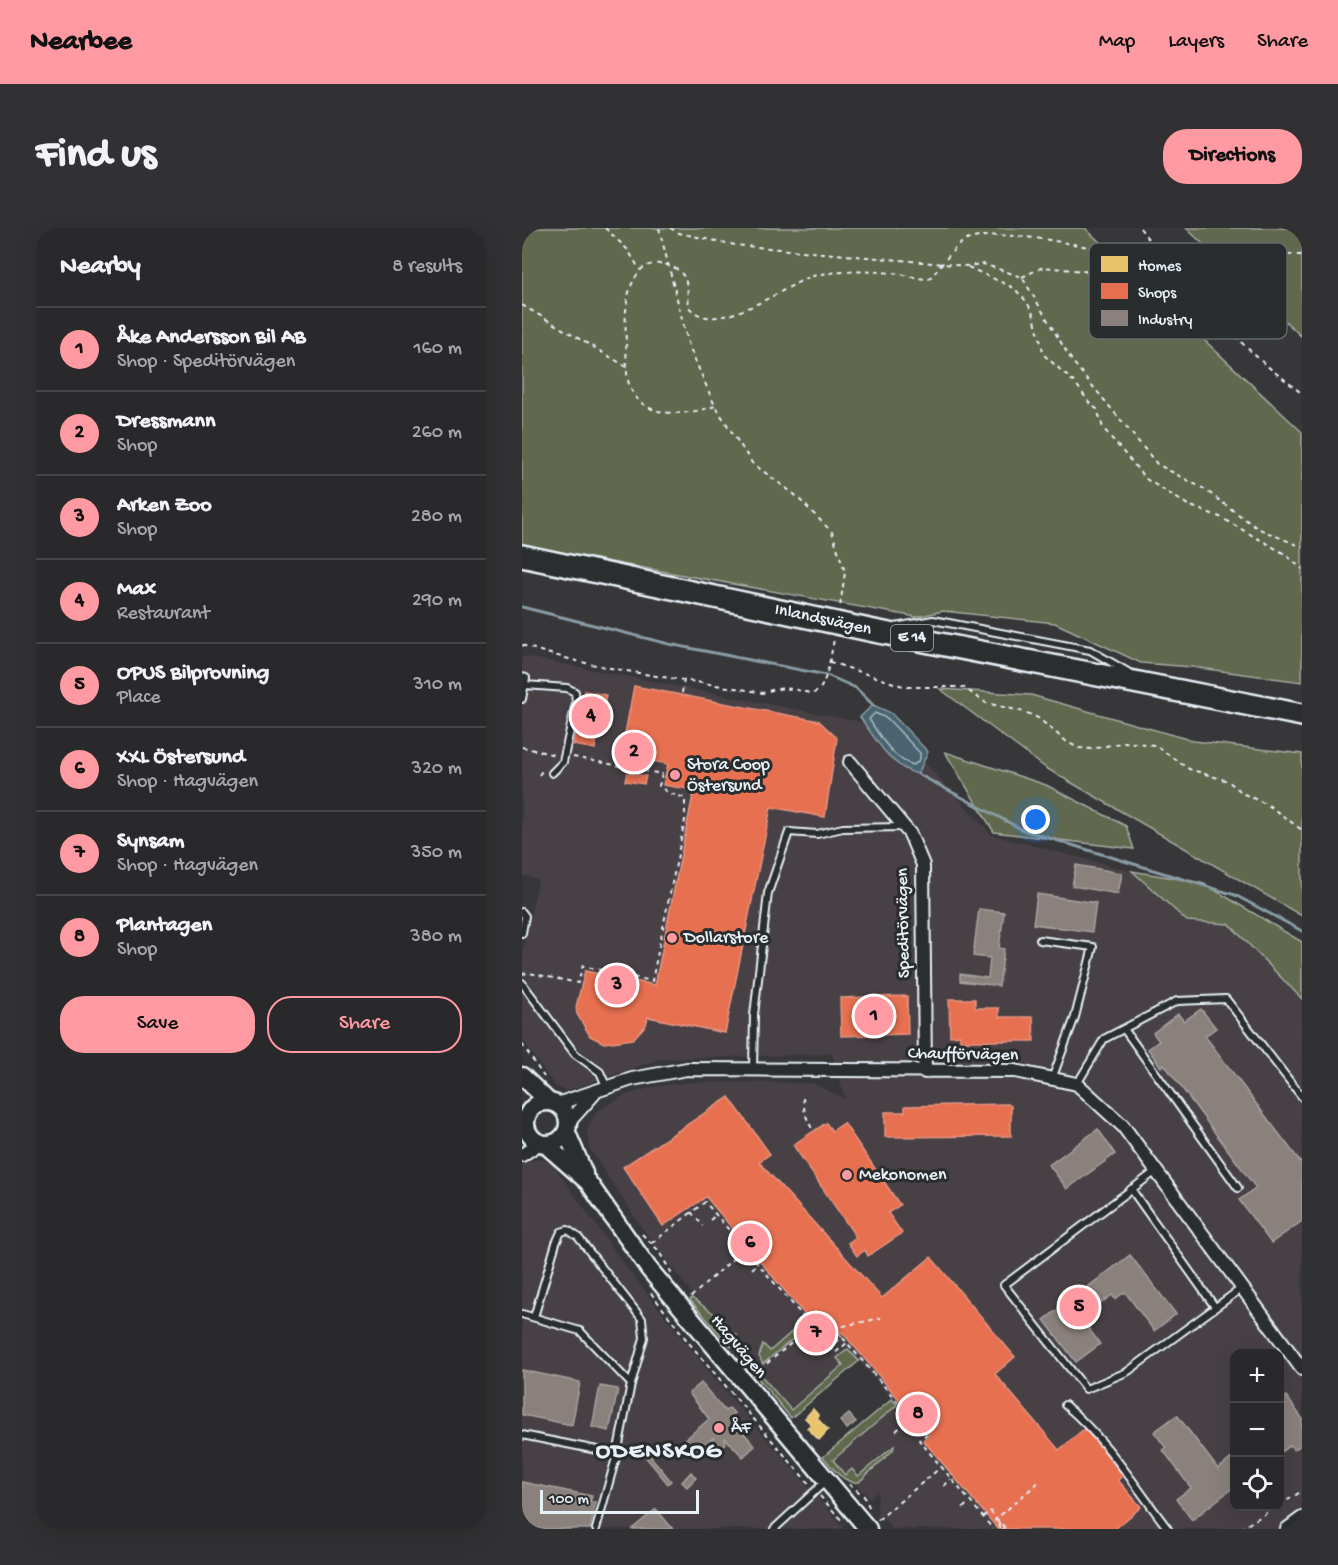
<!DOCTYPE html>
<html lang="en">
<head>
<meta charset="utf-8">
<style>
	body { margin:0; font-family:"Gochi Hand",sans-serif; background:#313032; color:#f1f3f6 }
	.controls { position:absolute; right:18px; bottom:18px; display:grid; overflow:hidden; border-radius:12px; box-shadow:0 6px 24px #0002 }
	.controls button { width:54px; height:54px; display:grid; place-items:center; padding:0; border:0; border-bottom:2px solid #454447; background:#29282a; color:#f1f3f6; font:30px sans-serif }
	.scale { position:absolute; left:18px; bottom:15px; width:159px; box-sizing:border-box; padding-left:6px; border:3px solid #e8f1f8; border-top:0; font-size:16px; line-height:21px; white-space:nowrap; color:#e8f1f8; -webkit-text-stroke:4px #2a2d2e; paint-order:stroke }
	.you { position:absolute; left:514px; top:592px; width:21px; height:21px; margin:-15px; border:4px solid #fff; border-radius:50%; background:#1a73e8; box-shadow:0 0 0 9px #1a73e833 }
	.badge { display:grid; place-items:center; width:39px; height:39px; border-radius:50%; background:#ff9aa2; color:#111; font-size:20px; font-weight:700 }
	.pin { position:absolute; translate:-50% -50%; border:3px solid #fff; box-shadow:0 2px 6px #0006 }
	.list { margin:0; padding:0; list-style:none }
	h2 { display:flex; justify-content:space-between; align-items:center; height:78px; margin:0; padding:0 24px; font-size:26px }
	h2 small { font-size:20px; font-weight:400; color:#a5a6a8 }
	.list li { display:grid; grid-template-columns:39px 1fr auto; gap:18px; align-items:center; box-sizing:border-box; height:84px; padding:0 24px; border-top:2px solid #454447 }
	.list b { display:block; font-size:22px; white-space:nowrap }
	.list p { margin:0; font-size:20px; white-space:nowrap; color:#a5a6a8 }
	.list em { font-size:20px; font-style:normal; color:#a5a6a8 }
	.actions { display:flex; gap:12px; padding:18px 24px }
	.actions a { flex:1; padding:14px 0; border:2px solid #ff9aa2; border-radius:24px; text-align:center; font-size:21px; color:#ff9aa2 }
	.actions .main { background:#ff9aa2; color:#111 }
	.icon { flex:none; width:33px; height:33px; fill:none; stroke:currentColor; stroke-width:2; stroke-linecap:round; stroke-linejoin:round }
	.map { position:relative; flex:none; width:780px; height:1301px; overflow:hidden; border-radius:24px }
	header { display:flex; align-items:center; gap:36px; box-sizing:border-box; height:84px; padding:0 30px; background:#ff9aa2; color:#111 }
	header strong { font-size:28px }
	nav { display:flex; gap:33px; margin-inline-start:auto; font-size:21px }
	.intro { display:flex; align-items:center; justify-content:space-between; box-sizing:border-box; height:144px; padding:0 36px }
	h1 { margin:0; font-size:42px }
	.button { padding:15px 27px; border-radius:24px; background:#ff9aa2; color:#111; font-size:21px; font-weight:700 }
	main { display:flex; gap:36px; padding:0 36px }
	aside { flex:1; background:#29282a; border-radius:24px; box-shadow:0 6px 24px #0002 }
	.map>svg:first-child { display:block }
	.built { fill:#464044; fill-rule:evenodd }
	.green { fill:#61674e; stroke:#a4aca3; stroke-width:1.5 }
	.water { fill:#4a646f; stroke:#899ca6; stroke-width:1.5 }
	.homes { fill:#e9c46a; stroke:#e9d295; stroke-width:1.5 }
	.shops { fill:#e76f51; stroke:#e79683; stroke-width:1.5 }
	.industry { fill:#8a817c; stroke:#a6a3a1; stroke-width:1.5 }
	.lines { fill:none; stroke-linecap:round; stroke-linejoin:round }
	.shore { stroke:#a9b9c1; stroke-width:1.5 }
	.stream { stroke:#899ca6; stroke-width:3 }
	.lane-casing { stroke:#e8f1f8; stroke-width:10 }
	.street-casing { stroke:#e8f1f8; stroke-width:16 }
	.secondary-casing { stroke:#e8f1f8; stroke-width:21 }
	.highway-casing { stroke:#e8f1f8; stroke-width:26 }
	.path { stroke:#e8f1f8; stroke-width:2; stroke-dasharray:4.5 4.5; stroke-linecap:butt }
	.lane { stroke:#2a2d2e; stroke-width:6 }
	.street { stroke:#2a2d2e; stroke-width:12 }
	.secondary { stroke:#2a2d2e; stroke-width:16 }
	.highway { stroke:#2a2d2e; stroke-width:21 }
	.poi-dot { fill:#ff9aa2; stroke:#2a2d2e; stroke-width:2 }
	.labels { text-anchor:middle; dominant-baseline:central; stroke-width:6; stroke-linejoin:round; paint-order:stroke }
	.shield { fill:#2a2d2e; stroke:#afb6bb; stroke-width:1.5 }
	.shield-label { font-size:16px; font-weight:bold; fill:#e8f1f8 }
	.street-label { font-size:18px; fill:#e8f1f8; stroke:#2a2d2e }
	.poi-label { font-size:18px; fill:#e8f1f8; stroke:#2a2d2e; text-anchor:start }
	.district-label { font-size:24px; font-weight:bold; letter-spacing:1.5px; fill:#e8f1f8; stroke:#2a2d2e }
	.key { fill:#2a2d2e; stroke:#63686b; stroke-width:1.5 }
	.key-label { font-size:16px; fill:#e8f1f8 }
</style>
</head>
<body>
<header>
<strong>Nearbee</strong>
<nav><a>Map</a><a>Layers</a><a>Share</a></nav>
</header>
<div class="intro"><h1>Find us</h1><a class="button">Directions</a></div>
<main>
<aside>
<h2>Nearby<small>8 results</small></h2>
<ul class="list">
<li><span class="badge">1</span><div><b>Åke Andersson Bil AB</b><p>Shop · Speditörvägen</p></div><em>160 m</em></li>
<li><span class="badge">2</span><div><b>Dressmann</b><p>Shop</p></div><em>260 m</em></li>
<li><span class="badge">3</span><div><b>Arken Zoo</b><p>Shop</p></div><em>280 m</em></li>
<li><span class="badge">4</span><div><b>Max</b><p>Restaurant</p></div><em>290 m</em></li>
<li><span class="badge">5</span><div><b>OPUS Bilprovning</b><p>Place</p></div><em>310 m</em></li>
<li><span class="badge">6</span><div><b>XXL Östersund</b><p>Shop · Hagvägen</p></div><em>320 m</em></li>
<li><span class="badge">7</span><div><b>Synsam</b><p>Shop · Hagvägen</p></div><em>350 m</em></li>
<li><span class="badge">8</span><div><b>Plantagen</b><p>Shop</p></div><em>380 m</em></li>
</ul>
<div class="actions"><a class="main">Save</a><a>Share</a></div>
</aside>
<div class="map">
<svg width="780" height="1301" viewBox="0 0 780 1301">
	<rect width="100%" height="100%" fill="#373638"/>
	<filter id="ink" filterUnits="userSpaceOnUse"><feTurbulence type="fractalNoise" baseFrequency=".0167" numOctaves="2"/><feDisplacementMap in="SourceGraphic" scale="12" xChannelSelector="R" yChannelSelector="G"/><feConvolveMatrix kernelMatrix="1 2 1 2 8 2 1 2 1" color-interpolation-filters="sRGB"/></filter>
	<g filter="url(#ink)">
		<!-- built -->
		<path class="built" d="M0,428L371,500L470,607L610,643L665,693L707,696L776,766L780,771V1301H370L361,1290L358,1294L355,1288L356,1263L348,1270L332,1255L345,1248L372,1219L336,1248L323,1247L310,1232L375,1176L326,1121L321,1136L269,1182L234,1142L227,1128L220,1126L217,1129L209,1119L214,1115L210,1105L208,1107L202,1099L198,1102L194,1097L200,1092L174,1071L126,1009L67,920L65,902L74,884L101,868L133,858L172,854L290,855L323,871L310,826L138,831L44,863L32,857L0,811V726L16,652L0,647ZM712,1126H758V1278H712Z
			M19,931L31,937L108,1044L192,1150L323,1301H0V935Z"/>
		<!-- green -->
		<path class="green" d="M0,0H563L780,204V454L670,439L619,435L533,395L421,383L394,389L0,318Z
			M664,0H780V109Z
			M418,461L509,467L672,513L780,526V688L524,540Z
			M423,524L524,557L604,598L612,621L472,604Z
			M610,643L681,655L780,714V771L707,696L665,693Z
			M170,1070L201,1092L194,1097L205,1111L210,1105L215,1106L214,1115L209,1119L168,1072Z
			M274,1100L279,1104L241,1136L237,1128L241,1116L248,1123Z
			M326,1121L337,1133L269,1190L234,1148L237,1145L269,1182L321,1137L315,1130Z
			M370,1171L375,1177L311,1232L323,1247L330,1241L336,1248L372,1218L371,1222L337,1254C322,1257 310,1239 301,1229Z"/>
		<!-- water -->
		<path class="water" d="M351,477L369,485L406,524L396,546C370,541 352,509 338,489Z"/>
		<!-- homes -->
		<path class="homes" d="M291,1181L297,1188L295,1190L306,1202L297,1212L285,1200L289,1196L283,1190Z"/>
		<!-- shops -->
		<path class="shops" d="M112,458L297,493L315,510L303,589L249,579L203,805L126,789L124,797L111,811L82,815L68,808L55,786L54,779L63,743L133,757L172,562L141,557L146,536L99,527Z
			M62,463L84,467L73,521L51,517Z
			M105,545L124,548L122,556L103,553Z
			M385,768L386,806L319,808L318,770Z
			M427,771H453V780H477V789H511L512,813H438V807L428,808Z
			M207,869L248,926L237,934L360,1070L409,1029L493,1129L473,1146L537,1222L563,1200L602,1246L596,1252L619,1279L593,1301H476L401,1212L407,1207L320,1104L301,1120L283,1099L289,1094L184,969L141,998L101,939Z
			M486,876L489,878V908L363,909V884H383V878Z
			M304,895L310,903L322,895L378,977L366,985L380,1005L346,1028L343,1022L335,1028L326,1015L334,1009L271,917Z"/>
		<!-- industry -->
		<path class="industry" d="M554,637L600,645L596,666L550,658Z
			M515,666L574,675L570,704L511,696Z
			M457,681L482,684L477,720L482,721L477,758L438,753V746L466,750L468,730L451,728Z
			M679,781L694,800L683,808L780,936V993L749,1015L717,972L734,960L642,836L639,839L626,821L637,813L631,805L656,786L662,793Z
			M576,901L593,926L545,961L527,937Z
			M608,1027L654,1086L632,1103L603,1064L593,1071L590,1067L559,1090L578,1116L554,1134L522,1092Z
			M0,1142L58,1154L50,1197L0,1187Z
			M179,1155L203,1183L207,1180L212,1185L208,1189L233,1218L221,1229L203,1210V1216L196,1222L189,1215L192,1209L169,1228L158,1216L187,1191L167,1165Z
			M78,1158L96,1161L87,1203L70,1199Z
			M764,1168L780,1190V1216L772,1222L768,1217L758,1225V1173Z
			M327,1186L334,1194L325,1201L318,1193Z
			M655,1187L696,1241L712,1228V1259L670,1292L654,1271L669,1260L641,1222L644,1220L632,1204Z
			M125,1224L149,1253L146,1256L122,1227Z
			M169,1244L174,1250L165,1259L160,1254Z
			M0,1254L70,1268L68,1274H74L68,1301H0Z
			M134,1281L151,1301H110Z"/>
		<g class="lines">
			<!-- shore -->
			<path class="shore" d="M353,485L366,491L398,525V531L392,537C373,534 357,507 347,491Z"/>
			<!-- stream -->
			<path class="stream" d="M0,379L147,416L304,447
				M307,448L334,460L351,477
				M396,546L501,602L713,667L780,703"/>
			<defs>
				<path id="lane" d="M373,399L411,392L568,422L606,444
					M0,449L4,450L0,471
					M3,457L45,460L53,464L54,474L41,534L30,545
					M0,684L3,688L0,705
					M518,712L571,719L553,789L530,851
					M0,755L53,826L78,844L85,860
					M602,801L716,960
					M231,842L232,787L246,665L267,604L295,606L321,600L382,599
					M555,856L582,811L655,773L704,771L780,869
					M634,943L482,1057L564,1161L605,1144L720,1060
					M609,961L693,1079
					M0,1086L58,1103L109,1156L95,1226L74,1301
					M12,1089L34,1015L39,1004L46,1002L56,1009L120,1091L122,1110L109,1156
					M543,1177C585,1212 613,1258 646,1301
					M0,1207L95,1226
					M252,1301L304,1253"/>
				<path id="street" d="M328,534L388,606L401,637L403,844
					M35,876L110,851L165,841L493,843L555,856L601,898L780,1141
					M47,894L72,866
					M0,902L4,894
					M0,927L18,915
					M765,1301L780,1290"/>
				<path id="secondary" d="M0,848L27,874
					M4 895a21 21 0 1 1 42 0a21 21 0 1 1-42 0Z
					M45,905L62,945
					M24,917L66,954L127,1041L346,1301"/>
				<path id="highway" d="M0,328L352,403L780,487"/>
			</defs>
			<!-- lane casing -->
			<use href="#lane" class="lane-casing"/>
			<!-- street casing -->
			<use href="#street" class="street-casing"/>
			<!-- secondary casing -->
			<use href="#secondary" class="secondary-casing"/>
			<!-- highway casing -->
			<use href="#highway" class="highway-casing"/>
			<!-- path -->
			<path class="path" d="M83,0L106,22L118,42
				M137,0L167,118L193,178L230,235L272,266L310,304L323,344L318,379
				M148,0L157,5L213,17L444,38L461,36L500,49L550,133L635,236L682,261L735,300L780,319
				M618,0C653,48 693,90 737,131C750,143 766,153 780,166
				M446,39L492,60L505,74L512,88L522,127L554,156L569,177L575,181L581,200L624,251L666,277L698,289L763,326L780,341
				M500,49L521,39L591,46L693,35L734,26L780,27
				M0,77L105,139
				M193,178C166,187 122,193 108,159C103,146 105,129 104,114C103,90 102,63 117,44C127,30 157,35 163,51C166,59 166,70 167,79C192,111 261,59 288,49C309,42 349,43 371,45C383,46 394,51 407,51C418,40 429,22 442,13C472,0 533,13 567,19L576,24L586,38L622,44
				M0,417C77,444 161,450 241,465C290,445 296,503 312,411
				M308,434L384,459H441L464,475L503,484L516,490L545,514L557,520L570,521L603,514L633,517L667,541L706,553L722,566L746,577L780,602
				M160,465L162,451
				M0,519L33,527
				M51,529L140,546L137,558L147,565L163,570V592L130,753L60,738
				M17,547L22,540
				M0,746L7,745L56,755L61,736
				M0,816L22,849
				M281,870L283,886L291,903
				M169,984L181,998
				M188,992L194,987
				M120,1006L136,1022L152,1049
				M206,1013L212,1008
				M130,1015L183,974L285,1093L280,1098L302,1123L320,1109L404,1207L397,1212L471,1301
				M230,1041L235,1036
				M129,1065L167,1115L288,1257
				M169,1069L223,1020
				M312,1100L359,1090
				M312,1100L320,1109
				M308,1119L313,1125L325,1115
				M231,1147L284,1103
				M374,1203L389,1190
				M327,1256L342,1268L349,1283
				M422,1258L429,1251
				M298,1268L322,1295
				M758,1277L780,1263
				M441,1280L448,1274
				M461,1289L468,1283L484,1301
				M356,1292L419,1239
				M475,1293L482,1301
				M479,1301L473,1292L519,1252
				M718,1301L756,1278"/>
			<!-- lane -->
			<use href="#lane" class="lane"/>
			<!-- street -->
			<use href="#street" class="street"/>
			<!-- secondary -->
			<use href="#secondary" class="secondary"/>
			<!-- highway -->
			<use href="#highway" class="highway"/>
		</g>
	</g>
	<!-- markers -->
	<g class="poi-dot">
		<circle cx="153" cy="547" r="6"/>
		<circle cx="150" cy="710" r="6"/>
		<circle cx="325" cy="947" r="6"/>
		<circle cx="197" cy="1200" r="6"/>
	</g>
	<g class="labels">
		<!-- shield labels -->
		<rect class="shield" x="369" y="397" width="42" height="26" rx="4.5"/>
		<g class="shield-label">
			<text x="390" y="410">E 14</text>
		</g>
		<!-- street labels -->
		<g class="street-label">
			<text transform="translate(301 392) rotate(12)">Inlandsvägen</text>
			<text transform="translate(382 695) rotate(-91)">Speditörvägen</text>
			<text transform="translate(441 827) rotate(1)">Chaufförvägen</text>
			<text transform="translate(216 1119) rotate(50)">Hagvägen</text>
		</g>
		<!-- poi labels -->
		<g class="poi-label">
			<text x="165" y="537">Stora Coop<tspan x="165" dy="21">Östersund</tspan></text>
			<text x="162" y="710">Dollarstore</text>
			<text x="337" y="947">Mekonomen</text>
			<text x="209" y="1200">ÅF</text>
		</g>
		<!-- district labels -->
		<g class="district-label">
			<text x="137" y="1224">ODENSKOG</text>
		</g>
	</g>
	<!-- legend -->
	<rect x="567" y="15" width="198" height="96" rx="9" class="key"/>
	<rect x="579" y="28" width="27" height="16" fill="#e9c46a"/>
	<rect x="579" y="55" width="27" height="16" fill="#e76f51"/>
	<rect x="579" y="82" width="27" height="16" fill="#8a817c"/>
	<g class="key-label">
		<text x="616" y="42">Homes</text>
		<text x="616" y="69">Shops</text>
		<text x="616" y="96">Industry</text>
	</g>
</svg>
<div class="controls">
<button>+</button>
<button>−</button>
<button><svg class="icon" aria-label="locate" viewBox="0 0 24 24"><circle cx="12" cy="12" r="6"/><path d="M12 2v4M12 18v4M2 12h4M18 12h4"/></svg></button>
</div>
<div class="scale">100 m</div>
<div class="you"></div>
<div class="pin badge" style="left:352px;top:788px">1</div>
<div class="pin badge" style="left:112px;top:524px">2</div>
<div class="pin badge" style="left:95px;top:757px">3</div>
<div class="pin badge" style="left:69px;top:488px">4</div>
<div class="pin badge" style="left:557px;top:1079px">5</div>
<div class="pin badge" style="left:228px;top:1015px">6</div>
<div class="pin badge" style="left:294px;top:1105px">7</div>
<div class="pin badge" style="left:396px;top:1186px">8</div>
</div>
</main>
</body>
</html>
